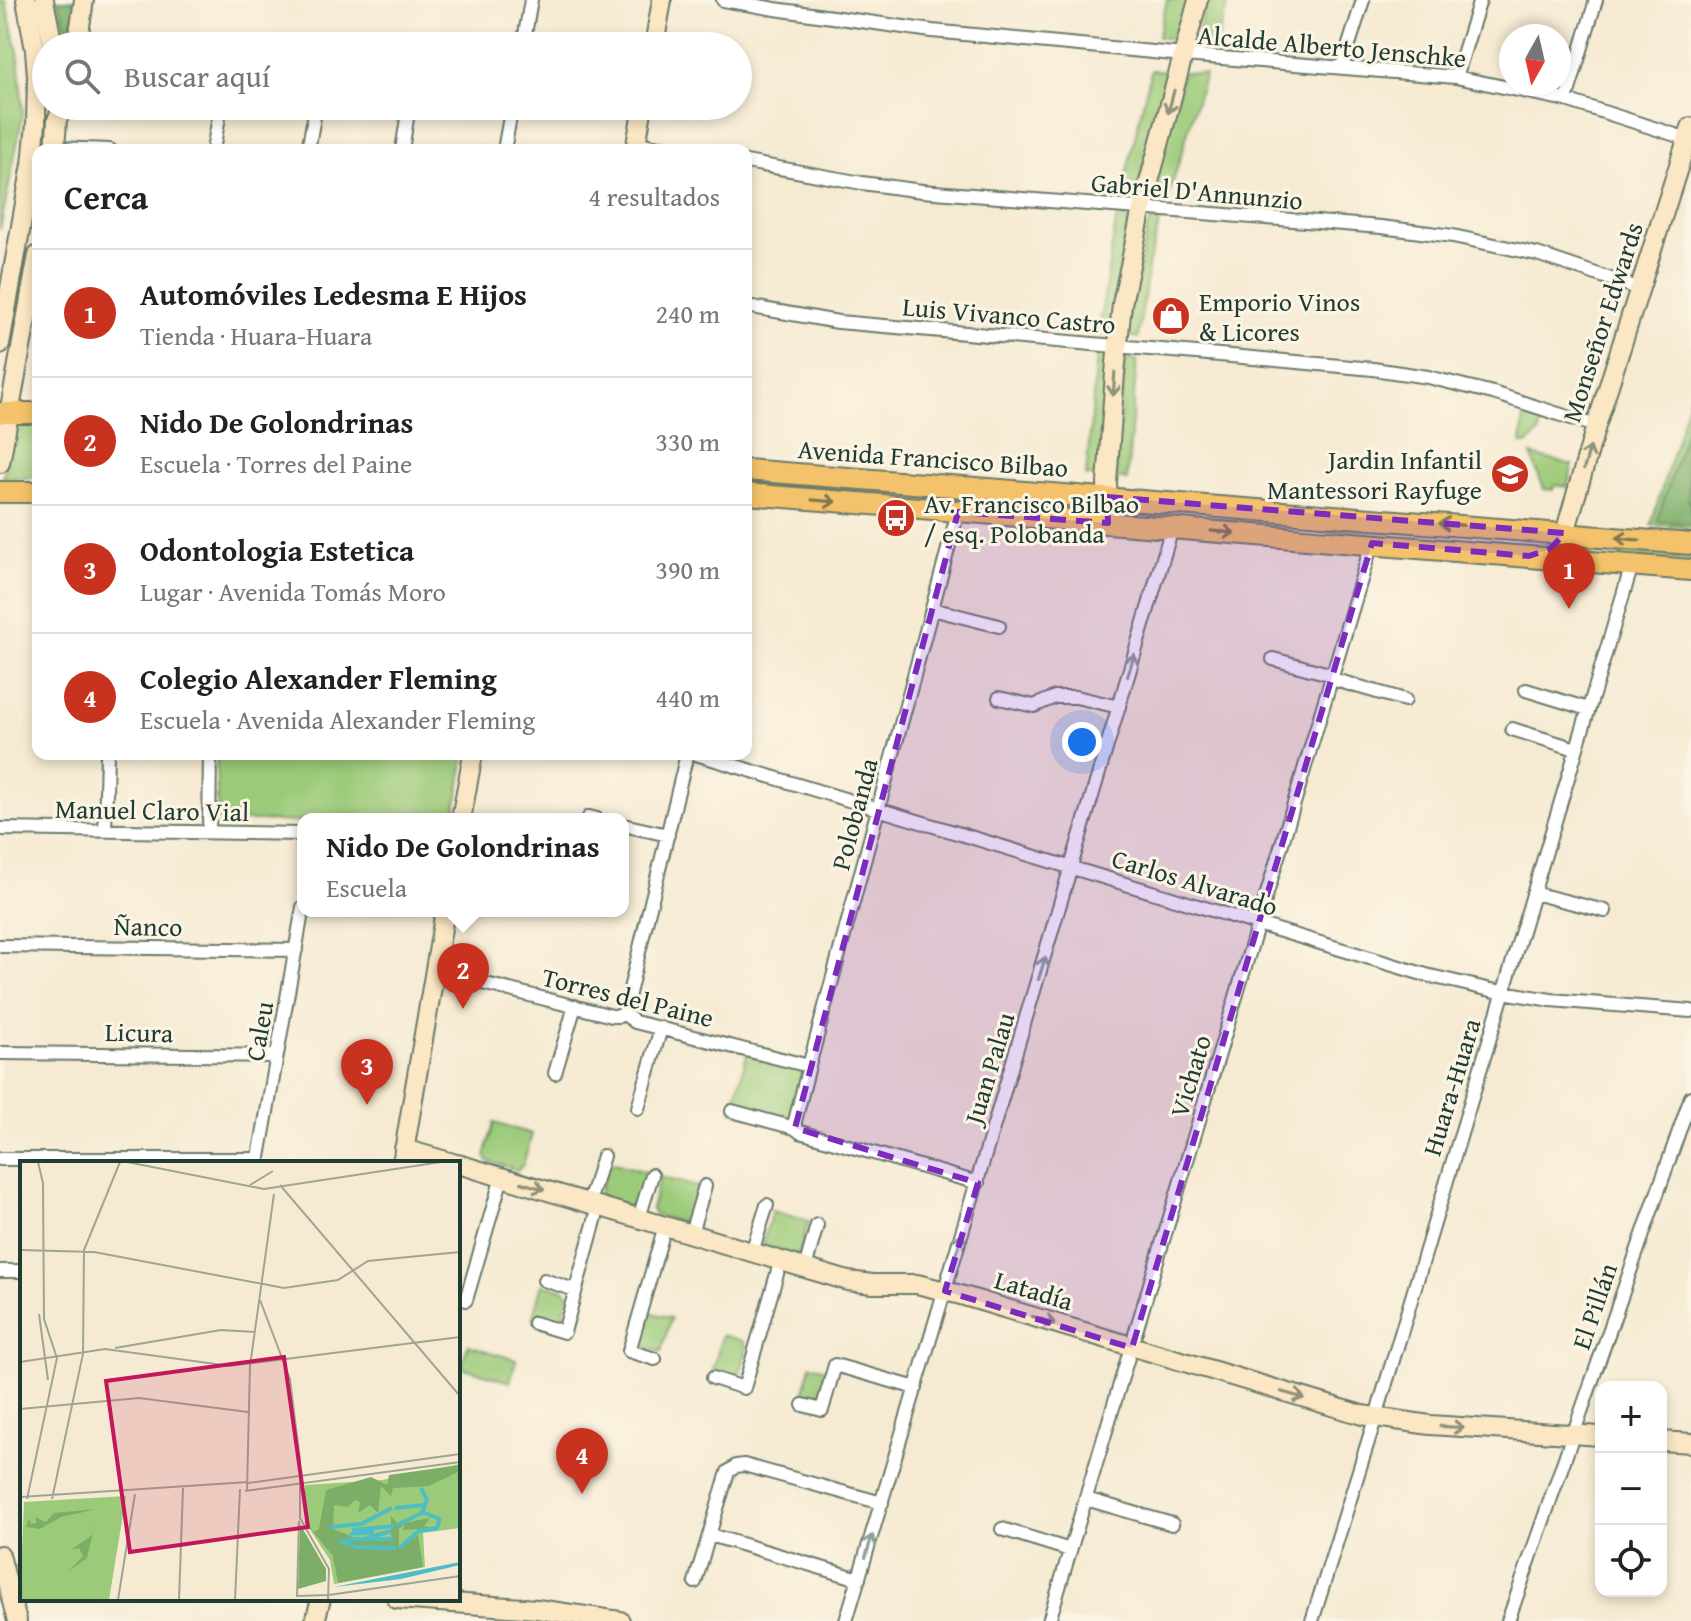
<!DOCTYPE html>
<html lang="es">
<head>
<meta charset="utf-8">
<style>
	body { margin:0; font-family:"Gentium Book Plus",serif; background:#f6f6f6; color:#222 }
	.controls { position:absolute; right:24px; bottom:24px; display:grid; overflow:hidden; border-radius:16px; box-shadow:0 4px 12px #0003 }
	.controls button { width:72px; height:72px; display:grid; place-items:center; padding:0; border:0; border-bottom:2px solid #e0e0e0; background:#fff; color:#222; font:40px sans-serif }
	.compass { position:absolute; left:1499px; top:24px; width:72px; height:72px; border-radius:50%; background:#fff; box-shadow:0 4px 12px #0003; rotate:188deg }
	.you { position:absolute; left:1082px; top:742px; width:28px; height:28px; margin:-20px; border:6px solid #fff; border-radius:50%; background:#1a73e8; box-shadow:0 0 0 12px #1a73e833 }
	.badge { display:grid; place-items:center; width:52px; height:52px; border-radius:50%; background:#c8321e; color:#fff; font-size:26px; font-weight:700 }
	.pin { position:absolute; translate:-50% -66px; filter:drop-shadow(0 2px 4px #0008) }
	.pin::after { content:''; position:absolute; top:42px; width:28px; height:24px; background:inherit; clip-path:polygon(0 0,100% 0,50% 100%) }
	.popup { position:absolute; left:297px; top:813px; width:332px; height:104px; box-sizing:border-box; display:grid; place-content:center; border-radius:16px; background:#fff; filter:drop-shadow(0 2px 6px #0005); font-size:26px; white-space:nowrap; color:#767676 }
	.popup b { font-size:30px; color:#222 }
	.popup::after { content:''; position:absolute; left:50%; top:100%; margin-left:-16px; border:16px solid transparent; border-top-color:#fff }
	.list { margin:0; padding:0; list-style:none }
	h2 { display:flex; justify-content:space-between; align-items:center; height:104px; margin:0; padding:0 32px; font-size:34px }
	h2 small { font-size:26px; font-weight:400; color:#767676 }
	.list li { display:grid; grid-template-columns:52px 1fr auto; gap:24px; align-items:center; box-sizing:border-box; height:128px; padding:0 32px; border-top:2px solid #e0e0e0 }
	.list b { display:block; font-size:30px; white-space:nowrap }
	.list p { margin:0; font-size:26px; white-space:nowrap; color:#767676 }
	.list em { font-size:26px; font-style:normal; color:#767676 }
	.icon { flex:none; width:44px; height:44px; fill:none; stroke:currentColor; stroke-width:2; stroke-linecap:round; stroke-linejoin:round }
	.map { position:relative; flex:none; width:1691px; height:1621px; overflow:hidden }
	.search { position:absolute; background:#fff; box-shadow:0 4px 12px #0003; left:32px; top:32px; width:720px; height:88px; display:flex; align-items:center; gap:20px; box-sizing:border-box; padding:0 28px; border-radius:44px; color:#767676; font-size:30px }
	.panel { position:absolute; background:#fff; box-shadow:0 4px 12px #0003; left:32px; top:144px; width:720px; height:616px; border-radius:16px }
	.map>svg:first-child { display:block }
	.green { fill:#9bca78; stroke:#5d8456; stroke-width:2 }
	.forest { fill:#7cae68; stroke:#4e764e; stroke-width:2 }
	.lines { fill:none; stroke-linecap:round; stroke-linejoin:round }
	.street-casing { stroke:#6a7a6b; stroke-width:16 }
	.secondary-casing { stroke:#6a7a6b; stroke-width:22 }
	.primary-casing { stroke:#6a7a6b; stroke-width:24 }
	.street { stroke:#fff; stroke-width:12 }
	.secondary { stroke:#fbe7c3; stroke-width:18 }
	.primary { stroke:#f4c26a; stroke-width:20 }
	.oneway { stroke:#8d927c }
	.oneway2 { stroke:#7f794c }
	.oneway3 { stroke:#8f9e9a }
	.marked { fill:#7b2cbf; fill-opacity:0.2; stroke:#7b2cbf; stroke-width:6; stroke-dasharray:16 10; stroke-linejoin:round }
	.labels { text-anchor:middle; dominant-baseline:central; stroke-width:6; stroke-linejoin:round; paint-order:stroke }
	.street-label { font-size:26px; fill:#1f3d34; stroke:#fcf5e5 }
	.poi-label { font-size:26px; fill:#1f3d34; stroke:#fcf5e5; text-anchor:start }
	.inset-river { fill:none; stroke:#4fbdc6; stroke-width:4 }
	.inset-road { fill:none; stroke:#a0a593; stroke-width:2 }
	.view { fill:#c2185b; fill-opacity:0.15; stroke:#c2185b; stroke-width:4 }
	.inset-edge { fill:none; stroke:#1f3d34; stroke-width:4 }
</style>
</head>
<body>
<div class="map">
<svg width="1691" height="1621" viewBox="0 0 1691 1621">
	<rect width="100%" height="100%" fill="#fcf5e5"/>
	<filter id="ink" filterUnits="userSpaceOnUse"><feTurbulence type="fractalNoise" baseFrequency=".0125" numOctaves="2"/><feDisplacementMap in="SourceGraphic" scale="16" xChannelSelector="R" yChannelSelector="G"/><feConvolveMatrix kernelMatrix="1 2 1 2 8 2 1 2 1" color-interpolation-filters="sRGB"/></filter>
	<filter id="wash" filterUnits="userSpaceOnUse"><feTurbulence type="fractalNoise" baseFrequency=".006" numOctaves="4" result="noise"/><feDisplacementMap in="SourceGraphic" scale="32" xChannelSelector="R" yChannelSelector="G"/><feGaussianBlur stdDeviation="1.8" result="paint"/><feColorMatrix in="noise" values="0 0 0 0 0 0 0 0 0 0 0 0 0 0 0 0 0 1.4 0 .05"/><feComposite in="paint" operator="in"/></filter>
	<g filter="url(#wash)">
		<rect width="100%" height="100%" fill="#f6ead2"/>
		<!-- green -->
		<path class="green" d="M0,0H5L18,52L23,114L0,230Z
			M53,0H77L70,37L63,46Z
			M1167,0H1189L1177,40L1158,37Z
			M1207,0H1229L1216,43L1196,40Z
			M1151,70L1168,71L1135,197L1129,200H1120Z
			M1183,72L1205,74L1166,205L1157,202L1152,195Z
			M1117,214L1125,217L1129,223L1109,333L1106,335H1098Z
			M1152,220L1160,221L1149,262L1138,338L1128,336L1127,326L1148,225Z
			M1097,354L1104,355L1108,364L1099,476H1086Z
			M1128,360H1137L1127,480L1115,478L1125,364Z
			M1691,392V528L1651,525Z
			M1524,415L1542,418L1539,434L1527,444H1521Z
			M13,424H38V478L3,477Z
			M1531,455L1573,465L1567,487L1554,485L1553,490L1544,489Z
			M746,480L1612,550L1691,558V562L746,484Z
			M216,754H465L454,819H303V822L218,820Z
			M748,1050L809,1066L795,1128L732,1111Z
			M494,1123L532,1134L523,1165L517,1170L488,1161L485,1156Z
			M608,1161L646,1172L637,1203L631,1208L602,1199L599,1194Z
			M660,1177L698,1187L689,1218L683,1223L654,1215L651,1209Z
			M772,1211L809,1221L799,1255L795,1256L765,1246L763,1241Z
			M542,1284L565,1290L569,1296L560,1323L555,1326L532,1319Z
			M649,1312L671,1318L661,1352L640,1346L638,1341Z
			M722,1335L743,1341L747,1348L740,1374L734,1377L713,1371Z
			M468,1345L516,1360L510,1382L461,1367Z
			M811,1365L826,1369L828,1373L820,1398L814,1402L802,1398Z"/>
		<!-- forest -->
		<path class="forest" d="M58,0H77L70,37Z
			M1691,414V434L1687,445L1685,463L1689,479L1688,500L1691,503V524L1657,521Z"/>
	</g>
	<g filter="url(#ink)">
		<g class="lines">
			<defs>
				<path id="street" d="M723,0L775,9L932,31L1184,55L1456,77L1566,100L1691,140
					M523,46L531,0
					M1342,67L1363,0
					M1456,77L1480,0
					M1566,100L1596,0
					M636,143L676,150
					M55,148L110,150
					M213,150L221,106
					M308,150L316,106
					M402,150L409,106
					M504,150L512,106
					M746,162L862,183L922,191L1381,227L1453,236L1537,254L1640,289
					M746,306L838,322L1231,356L1373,369L1428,377L1493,393L1596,426
					M932,609L999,626
					M1273,659L1333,675
					M1332,679L1405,700
					M1526,690L1588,709
					M999,698L1034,706L1055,697H1076L1119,707
					M1512,729L1576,749
					M696,754L1426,975L1491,990L1551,1000L1691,1011
					M589,817L597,819
					M623,825L668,835
					M0,829L303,834
					M105,831L107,754
					M209,832L210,754
					M1533,893L1605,911
					M0,946L296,950
					M435,971L612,1016H619L624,1014L635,1022L809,1066
					M624,1014L687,754
					M0,1053L277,1056
					M555,1073L575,1006
					M638,1108L661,1028
					M732,1111L795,1128L800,1132L978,1183
					M795,1128V1121L809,1066L958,512
					M0,1159H259
					M258,1163L303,907
					M589,1203L603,1156
					M639,1218L652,1175
					M691,1233L705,1186
					M752,1252L767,1205
					M805,1268L817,1225
					M0,1271H22
					M544,1280L575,1290
					M466,1300L502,1177
					M534,1323L564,1332L599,1206
					M655,1359L629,1351L665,1226
					M713,1378L744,1388L781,1260
					M803,1405L822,1410L835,1365L916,1388
					M1086,1499L1172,1524
					M1002,1529L1070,1550
					M710,1535L859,1579
					M695,1582L728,1472L736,1466L744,1465L882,1503
					M846,1621L1172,528
					M1049,1621L1372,543
					M1312,1621L1381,1400L1632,565
					M1508,1621L1691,1097"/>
				<path id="secondary" d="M44,0L53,46
					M77,46L84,0
					M654,46L662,0
					M55,150L57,120L63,106
					M635,150L643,106
					M0,344L32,164L36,124L37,76L35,50L26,0
					M0,463L38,255
					M1109,523L1107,483L1115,373L1122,304L1142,208L1198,0
					M1565,533L1596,426L1691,127
					M461,819L473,754
					M404,1149L453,1163
					M402,1163L445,911
					M458,1164L848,1281L873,1284H917L957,1294L1362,1415L1430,1425L1601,1436
					M1661,1441L1691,1443
					M0,1555L17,1621
					M397,1599L537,1609L620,1621
					M315,1621L321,1599"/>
				<path id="primary" d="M0,413H38
					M746,470L1691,544
					M0,492H38
					M746,494L1691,570"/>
			</defs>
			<!-- street casing -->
			<use href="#street" class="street-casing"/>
			<!-- secondary casing -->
			<use href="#secondary" class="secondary-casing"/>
			<!-- primary casing -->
			<use href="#primary" class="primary-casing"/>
			<!-- street -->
			<use href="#street" class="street"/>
			<!-- secondary -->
			<use href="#secondary" class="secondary"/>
			<!-- primary -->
			<use href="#primary" class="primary"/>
		</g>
		<!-- one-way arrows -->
		<defs><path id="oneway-shaft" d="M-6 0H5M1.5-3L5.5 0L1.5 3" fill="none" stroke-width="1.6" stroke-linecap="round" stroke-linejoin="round" transform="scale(2)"/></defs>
		<g class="oneway">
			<use href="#oneway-shaft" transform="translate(1171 102) rotate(105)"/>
			<use href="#oneway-shaft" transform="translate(1114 384) rotate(94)"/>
			<use href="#oneway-shaft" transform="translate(1587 458) rotate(-74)"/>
			<use href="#oneway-shaft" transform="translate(533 1186) rotate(17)"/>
			<use href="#oneway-shaft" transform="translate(1044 1320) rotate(17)"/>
			<use href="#oneway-shaft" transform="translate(1293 1395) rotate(16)"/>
			<use href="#oneway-shaft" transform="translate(1452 1427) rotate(3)"/>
		</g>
		<g class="oneway2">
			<use href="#oneway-shaft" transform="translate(824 501) rotate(5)"/>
			<use href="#oneway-shaft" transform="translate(1451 524) rotate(-175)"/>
			<use href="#oneway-shaft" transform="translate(1223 532) rotate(5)"/>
			<use href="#oneway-shaft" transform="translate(1628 539) rotate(-175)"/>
		</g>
		<g class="oneway3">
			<use href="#oneway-shaft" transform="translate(1131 665) rotate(-73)"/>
			<use href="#oneway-shaft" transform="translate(1042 968) rotate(-73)"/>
			<use href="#oneway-shaft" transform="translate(959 1244) rotate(-73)"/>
			<use href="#oneway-shaft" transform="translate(869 1546) rotate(-73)"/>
		</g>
	</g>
	<!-- marked area -->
	<path class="marked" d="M1107,497L1565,533L1550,549L1529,556L1372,543L1132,1348L945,1291L978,1183L795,1128L958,512L1108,523Z"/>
	<!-- icons -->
	<defs>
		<symbol id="shop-disc" viewBox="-11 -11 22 22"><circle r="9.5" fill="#c8321e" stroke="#fcf5e5"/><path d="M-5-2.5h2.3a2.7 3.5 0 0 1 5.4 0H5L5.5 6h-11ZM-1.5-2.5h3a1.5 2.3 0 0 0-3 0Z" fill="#fff"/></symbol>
		<symbol id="school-disc" viewBox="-11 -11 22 22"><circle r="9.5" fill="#c8321e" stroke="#fcf5e5"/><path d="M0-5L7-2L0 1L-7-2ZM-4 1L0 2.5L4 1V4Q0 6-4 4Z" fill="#fff"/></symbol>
		<symbol id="bus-disc" viewBox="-11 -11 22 22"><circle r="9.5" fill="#c8321e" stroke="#fcf5e5"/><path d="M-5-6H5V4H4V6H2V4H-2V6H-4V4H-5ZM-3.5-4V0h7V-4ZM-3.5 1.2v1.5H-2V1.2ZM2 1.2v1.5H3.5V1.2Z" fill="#fff"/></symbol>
	</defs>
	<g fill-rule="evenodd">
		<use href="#shop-disc" x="1149" y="294" width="44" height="44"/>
		<use href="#school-disc" x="1488" y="452" width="44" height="44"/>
		<use href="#bus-disc" x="874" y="496" width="44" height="44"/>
	</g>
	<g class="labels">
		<!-- street labels -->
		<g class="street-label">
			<text transform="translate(1332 46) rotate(5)">Alcalde Alberto Jenschke</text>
			<text transform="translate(1197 191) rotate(5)">Gabriel D'Annunzio</text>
			<text transform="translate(1009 315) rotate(5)">Luis Vivanco Castro</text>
			<text transform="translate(1602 322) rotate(-72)">Monseñor Edwards</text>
			<text transform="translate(933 458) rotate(4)">Avenida Francisco Bilbao</text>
			<text transform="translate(152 810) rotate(1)">Manuel Claro Vial</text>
			<text transform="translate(854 814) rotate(-75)">Polobanda</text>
			<text transform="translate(1195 882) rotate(17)">Carlos Alvarado</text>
			<text transform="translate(148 926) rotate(1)">Ñanco</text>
			<text transform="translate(628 997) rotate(14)">Torres del Paine</text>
			<text transform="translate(259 1031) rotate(-80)">Caleu</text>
			<text transform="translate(139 1032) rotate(1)">Licura</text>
			<text transform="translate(989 1068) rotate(-73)">Juan Palau</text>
			<text transform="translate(1190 1076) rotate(-73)">Vichato</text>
			<text transform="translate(1451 1087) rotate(-73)">Huara-Huara</text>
			<text transform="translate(1034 1290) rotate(17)">Latadía</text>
			<text transform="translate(1594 1306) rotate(-71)">El Pillán</text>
		</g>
		<!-- poi labels -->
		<g class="poi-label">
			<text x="1199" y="301">Emporio Vinos<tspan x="1199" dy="30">&amp; Licores</tspan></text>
			<text x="1482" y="459" text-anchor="end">Jardin Infantil<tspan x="1482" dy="30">Mantessori Rayfuge</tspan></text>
			<text x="924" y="503">Av. Francisco Bilbao<tspan x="924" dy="30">/ esq. Polobanda</tspan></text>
		</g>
	</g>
	<!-- overview -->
	<g transform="translate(20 1161)">
		<rect width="440" height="440" fill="#f6ead2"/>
		<path d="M440,303V367L403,372L405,406L314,423L310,399L285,361V324L362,319ZM106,335L89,439H0L4,341Z" fill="#9bca78"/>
		<path d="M440,304V310L409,325L373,327L371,335L361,325L358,352L350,344L338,352L340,341L335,339L328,346L314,344L313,368L344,380L371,377V355L378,363L410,357L404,365L414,367L383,369L385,363L379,368V388L398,374L403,406L318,422L313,395L286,362L294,371L299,368L306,329L351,316L367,324L369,314ZM77,348L41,356L20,368L6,366L9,357L11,363L17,362L15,356L26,361L34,352ZM76,359L67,397L48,411L63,395L59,387L51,389L72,374ZM280,363L306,408V420L278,428Z" fill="#7cae68"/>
		<path d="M440,401V404L381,418L314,426Z" fill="#4fbdc6"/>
		<path class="inset-river" d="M401,327L407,339L402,351L420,358M375,347L404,344M377,364L402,352M310,366L341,363L372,347M332,369L374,365M330,373L354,371M346,377L372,370M327,378H373M319,379L336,386L376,387M379,387L399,370L417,367L420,357"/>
		<path class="inset-road" d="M107,1L244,28L421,1M230,24L253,10M260,24L440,235M0,89L74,91L264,127L318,119L348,100L440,91M240,139L270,218L280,299V357L309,408L308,439M19,153L28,219M95,187L201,169L235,171M0,201L85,188L210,205L440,176M0,248L119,237L228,251M228,322L440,293M227,329L230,205L254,33M225,330L440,301M0,336L228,321M7,338L37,197L24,158L23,22L18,1M32,338L63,193L64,89L100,1M279,360L277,435L308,434M309,434L440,415M98,439L115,333M159,439L163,327M215,439L220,328"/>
		<path class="view" d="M264,196L288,366L110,391L86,220Z"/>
		<rect width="440" height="440" class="inset-edge"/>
	</g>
</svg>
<div class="controls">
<button>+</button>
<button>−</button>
<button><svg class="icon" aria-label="locate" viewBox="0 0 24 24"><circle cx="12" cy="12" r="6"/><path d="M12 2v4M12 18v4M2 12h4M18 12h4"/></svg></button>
</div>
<svg class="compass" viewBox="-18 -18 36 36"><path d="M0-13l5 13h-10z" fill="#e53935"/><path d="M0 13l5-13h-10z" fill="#767676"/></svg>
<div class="you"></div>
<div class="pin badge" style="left:1569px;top:609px">1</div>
<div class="pin badge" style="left:463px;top:1009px">2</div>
<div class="popup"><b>Nido De Golondrinas</b>Escuela</div>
<div class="pin badge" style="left:367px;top:1105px">3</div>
<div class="pin badge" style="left:582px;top:1494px">4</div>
<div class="search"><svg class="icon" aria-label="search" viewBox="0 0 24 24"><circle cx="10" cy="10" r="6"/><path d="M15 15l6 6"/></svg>Buscar aquí</div>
<section class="panel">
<h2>Cerca<small>4 resultados</small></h2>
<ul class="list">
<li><span class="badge">1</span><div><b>Automóviles Ledesma E Hijos</b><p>Tienda · Huara-Huara</p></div><em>240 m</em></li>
<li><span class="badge">2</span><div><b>Nido De Golondrinas</b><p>Escuela · Torres del Paine</p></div><em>330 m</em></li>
<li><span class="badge">3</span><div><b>Odontologia Estetica</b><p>Lugar · Avenida Tomás Moro</p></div><em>390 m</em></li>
<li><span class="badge">4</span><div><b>Colegio Alexander Fleming</b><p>Escuela · Avenida Alexander Fleming</p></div><em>440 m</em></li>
</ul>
</section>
</div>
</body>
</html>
